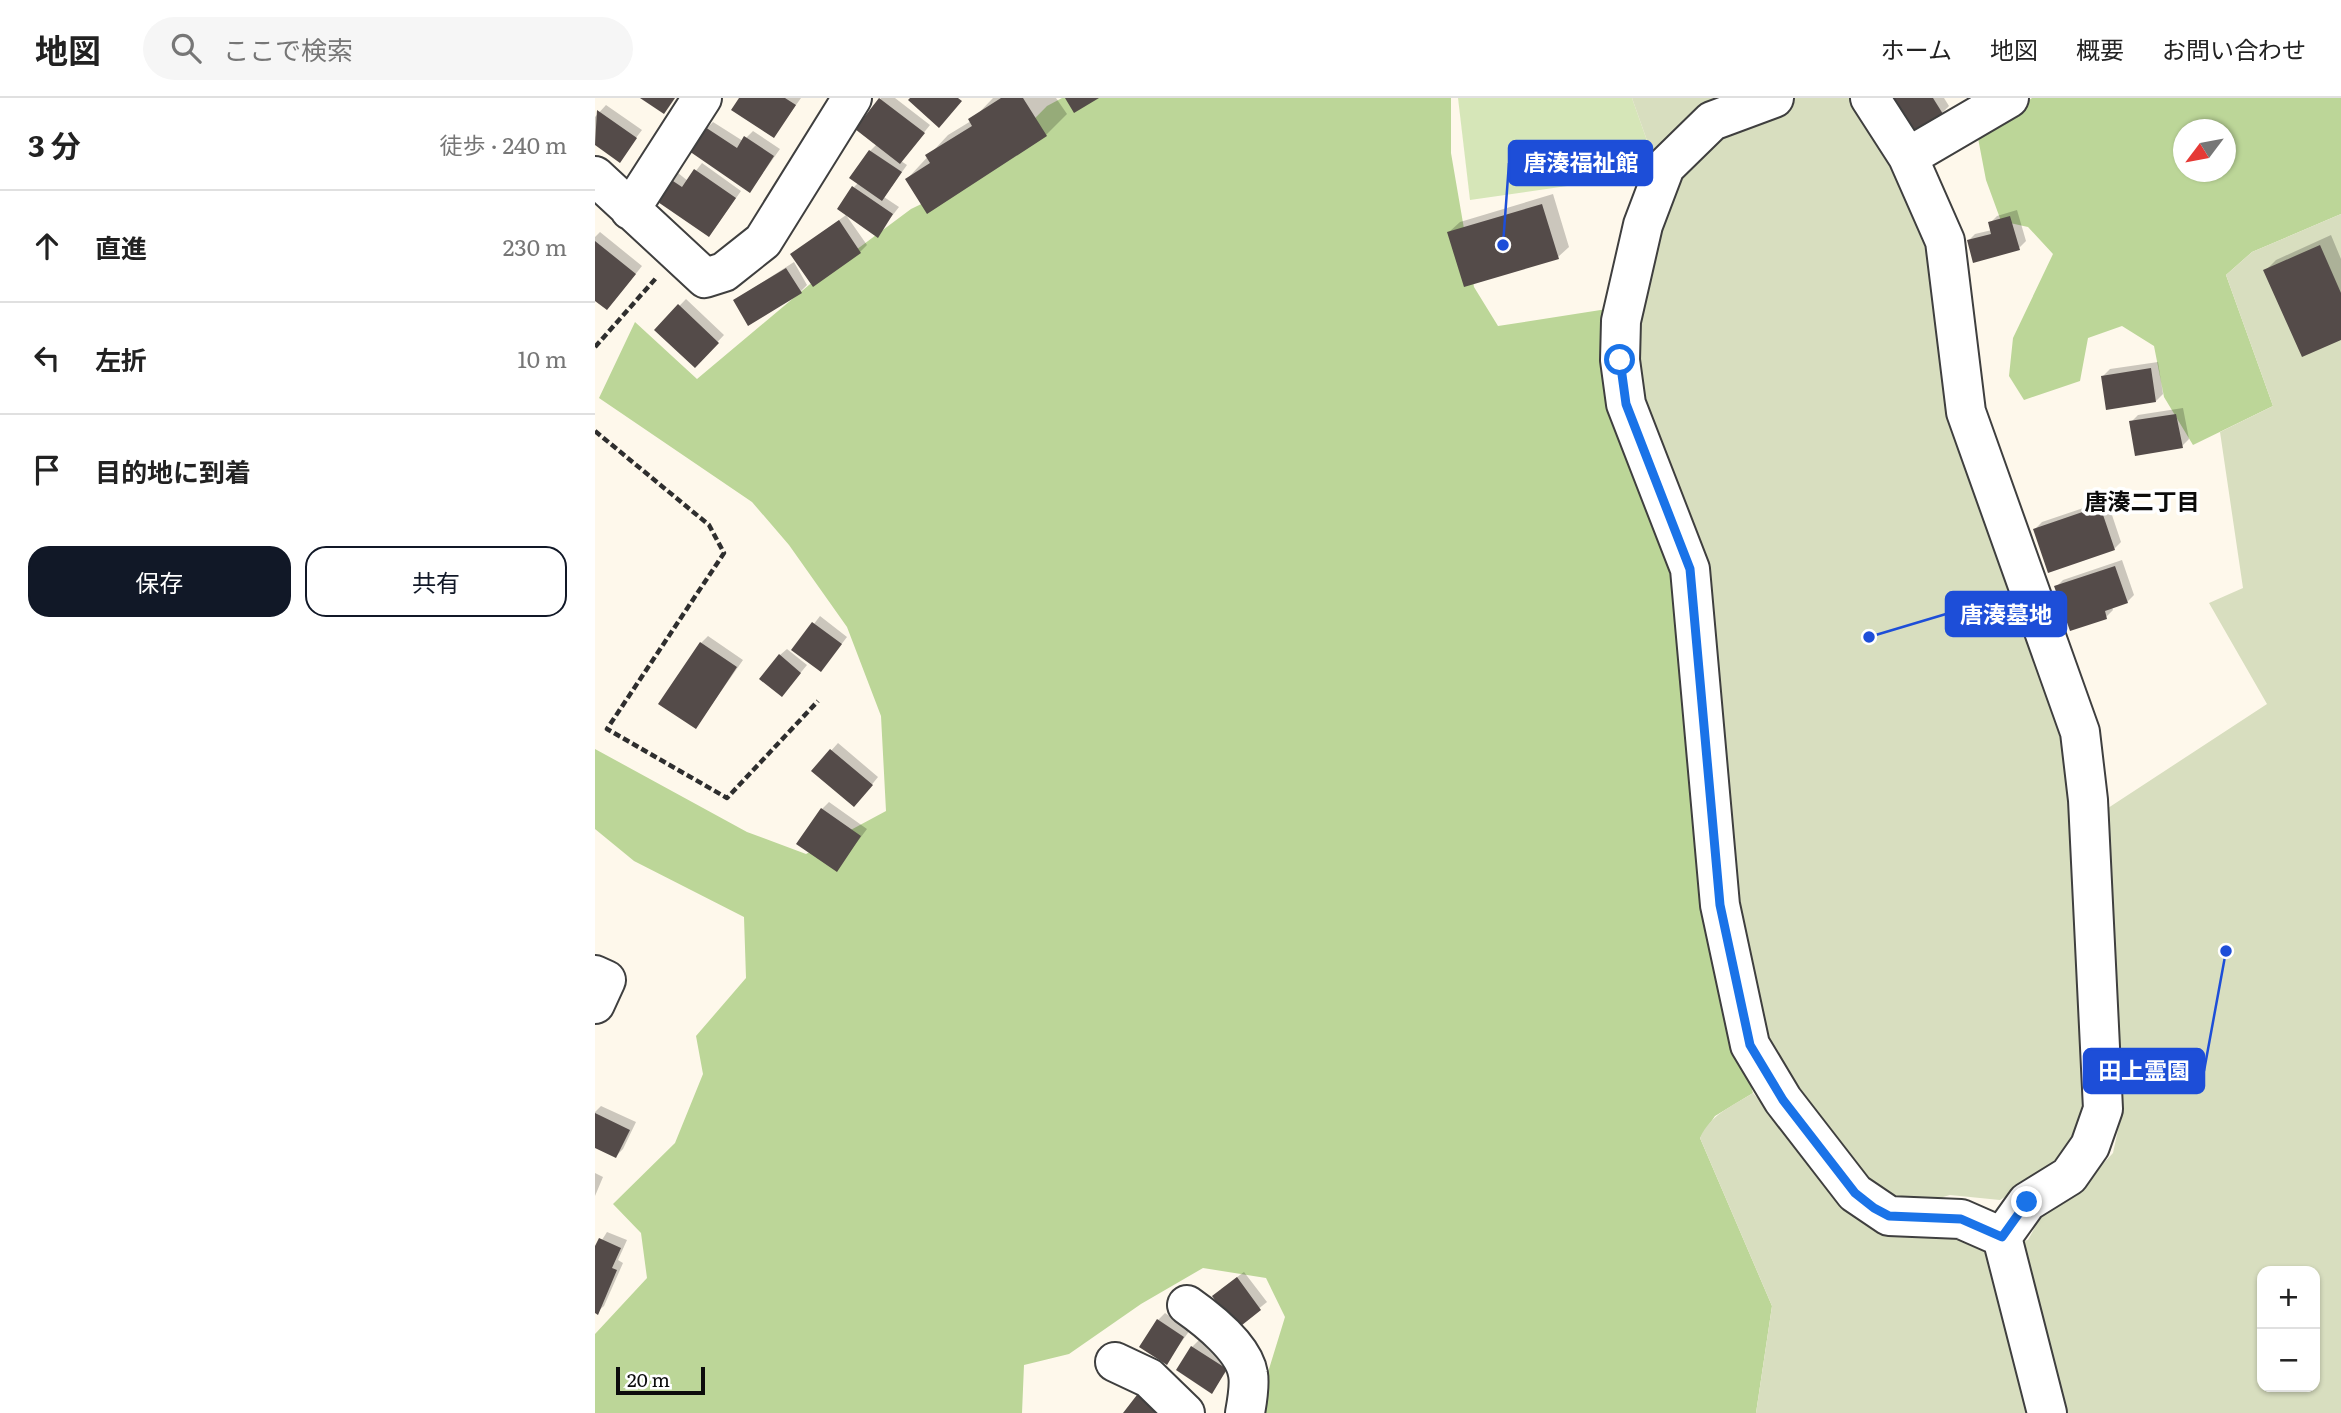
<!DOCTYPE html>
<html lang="ja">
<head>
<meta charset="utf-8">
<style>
	body { margin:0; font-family:Literata,"Noto Sans JP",serif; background:#f6f6f6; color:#222 }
	.controls { position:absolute; right:21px; bottom:21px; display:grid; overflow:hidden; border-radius:14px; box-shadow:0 2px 5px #0004 }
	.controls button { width:63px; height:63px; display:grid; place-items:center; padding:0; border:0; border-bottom:2px solid #e0e0e0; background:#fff; color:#222; font:35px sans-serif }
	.compass { position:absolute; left:1578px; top:21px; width:63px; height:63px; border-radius:50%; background:#fff; box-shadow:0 2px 5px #0004; rotate:238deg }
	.scale { position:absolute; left:21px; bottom:18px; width:89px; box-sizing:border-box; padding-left:7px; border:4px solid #0c0c0c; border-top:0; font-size:19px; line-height:24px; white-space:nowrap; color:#0c0c0c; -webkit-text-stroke:5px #fff; paint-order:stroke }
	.stop { position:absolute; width:21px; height:21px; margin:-16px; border:5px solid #1a73e8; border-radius:50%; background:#fff }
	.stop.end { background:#1a73e8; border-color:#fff; box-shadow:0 2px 7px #0008 }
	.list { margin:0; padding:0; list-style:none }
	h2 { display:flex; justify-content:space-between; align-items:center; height:91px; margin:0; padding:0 28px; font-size:30px }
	h2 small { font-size:23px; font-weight:400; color:#767676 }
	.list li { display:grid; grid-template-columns:46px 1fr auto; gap:21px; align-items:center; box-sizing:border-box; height:112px; padding:0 28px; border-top:2px solid #e0e0e0 }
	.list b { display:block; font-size:26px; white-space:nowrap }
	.list em { font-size:23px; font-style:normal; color:#767676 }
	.actions { display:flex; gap:14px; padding:21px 28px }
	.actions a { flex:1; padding:16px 0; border:2px solid #111827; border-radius:21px; text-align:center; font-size:24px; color:#111827 }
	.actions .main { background:#111827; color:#fff }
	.icon { flex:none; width:38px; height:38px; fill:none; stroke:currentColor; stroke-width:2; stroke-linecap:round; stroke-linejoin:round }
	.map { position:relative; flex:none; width:1746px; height:1315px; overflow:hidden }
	header { display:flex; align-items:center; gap:42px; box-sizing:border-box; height:98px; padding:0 35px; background:#fff; border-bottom:2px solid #e0e0e0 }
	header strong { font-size:33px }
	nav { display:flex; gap:38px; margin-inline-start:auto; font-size:24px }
	.search { width:490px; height:63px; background:#f6f6f6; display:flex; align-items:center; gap:18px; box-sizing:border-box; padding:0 24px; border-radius:38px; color:#767676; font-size:26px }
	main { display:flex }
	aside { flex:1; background:#fff }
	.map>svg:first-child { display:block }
	.green { fill:#d6e6b8 }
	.forest { fill:#bcd698; fill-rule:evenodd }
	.cemetery { fill:#d8debf; fill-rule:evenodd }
	.shadow { fill:#0003 }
	.building { fill:#544b49 }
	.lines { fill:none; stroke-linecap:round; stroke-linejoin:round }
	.minor-casing { stroke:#3f3f3f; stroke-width:42 }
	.path { stroke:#2e2e2e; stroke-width:4.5; stroke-dasharray:7 3.5; stroke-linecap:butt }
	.minor { stroke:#fff; stroke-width:38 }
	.route { stroke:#1a73e8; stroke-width:9 }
	.labels { text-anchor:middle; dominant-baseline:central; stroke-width:7; stroke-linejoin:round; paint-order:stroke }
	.neighbourhood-label { font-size:23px; font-weight:bold; fill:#0c0c0c; stroke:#fff }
	.leader { fill:none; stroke:#1d4ed8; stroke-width:2.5 }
	.callout-dot { fill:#1d4ed8; stroke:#fff; stroke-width:2.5 }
	.callout { fill:#1d4ed8; stroke:#1d4ed8; stroke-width:2.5 }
	.callout-label { font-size:23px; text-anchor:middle; font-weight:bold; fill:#fff }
</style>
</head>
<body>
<header>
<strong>地図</strong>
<div class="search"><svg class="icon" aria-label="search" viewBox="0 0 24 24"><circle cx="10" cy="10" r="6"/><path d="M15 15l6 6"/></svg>ここで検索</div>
<nav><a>ホーム</a><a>地図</a><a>概要</a><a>お問い合わせ</a></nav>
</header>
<main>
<aside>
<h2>3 分<small>徒歩 · 240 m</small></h2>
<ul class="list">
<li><svg class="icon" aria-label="ahead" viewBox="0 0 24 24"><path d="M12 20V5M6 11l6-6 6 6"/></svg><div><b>直進</b></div><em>230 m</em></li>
<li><svg class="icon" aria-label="left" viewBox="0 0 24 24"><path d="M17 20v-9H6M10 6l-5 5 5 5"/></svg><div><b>左折</b></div><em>10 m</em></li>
<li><svg class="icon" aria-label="arrive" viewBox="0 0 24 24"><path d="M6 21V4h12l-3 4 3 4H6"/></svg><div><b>目的地に到着</b></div></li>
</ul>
<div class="actions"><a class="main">保存</a><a>共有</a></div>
</aside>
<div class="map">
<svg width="1746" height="1315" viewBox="0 0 1746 1315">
	<rect width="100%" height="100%" fill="#fef8eb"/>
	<!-- green -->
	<path class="green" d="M863,0H1037L1055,51L1048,77L875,102Z"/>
	<!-- forest -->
	<path class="forest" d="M467,0H856V55L879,189L903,228L1012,211L1081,478L1131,902L1158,995L1120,1018L1105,1040L1177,1208L1161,1315H633L670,1284L690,1219L671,1180L608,1170L546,1206L474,1256L429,1267L427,1315H0V1236L52,1180L46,1135L18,1106L80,1045L108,976L101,938L151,880L149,819L39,763L0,731V651L152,734L211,756L291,713L286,618L252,529L194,447L157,404L4,300L40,224L102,281L214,187L316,111L382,79L452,8Z
		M1437,0H1746V116L1657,154L1631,177L1678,308L1598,347L1569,299L1559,248L1527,228L1493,240L1485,283L1429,302L1414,278L1418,240L1458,156L1433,129L1406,123L1391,82L1383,40ZM1588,32H1630V74H1588Z"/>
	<!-- cemetery -->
	<path class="cemetery" d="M1037,0H1255L1316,92L1468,630L1479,686L1493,994L1486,1036L1444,1078L1405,1102L1355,1097L1327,1105L1297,1106L1270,1087L1164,943L1145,858L1116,601L1042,307L1040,229L1063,113L1055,51Z
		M1746,116V1315H1161L1177,1208L1105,1040C1115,1017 1137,1008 1158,995L1255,1108L1370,1139L1389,1152L1433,1142L1450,1111L1486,1089L1518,1055L1524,1027L1510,712L1672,606L1614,505L1648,490L1625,334L1678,308L1631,177L1657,154ZM1667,1173H1720V1289H1667Z"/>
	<!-- shadow -->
	<path class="shadow" d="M146,0H206L179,38Z
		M286,0H300L335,27L306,63L312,67L289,99L304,109L282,137L259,89L264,84L275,53L282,46L263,31Z
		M398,0H461L472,16L451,37L332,113L312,81L353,37L376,23Z
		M1296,0H1349L1354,8L1347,15Z
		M11,7L47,32L24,62L0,45V19Z
		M118,24L148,43L158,33L185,51L155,93L111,31Z
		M107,65L146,93L120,130L76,82L83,75L93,83Z
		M958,96L974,149L963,159L854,134L865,124Z
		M1422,112L1431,143L1424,150L1373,143L1380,136L1397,132L1395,125L1402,118Z
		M251,117L272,147L265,154L197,156Z
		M5,134L47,168L19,203L0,201V139Z
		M1736,137L1746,161V240L1708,257L1670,173L1681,162Z
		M199,164L212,187L205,194L140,202Z
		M91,201L129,237L100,268L61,232Z
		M1563,264L1568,296L1561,303L1508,278L1515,271Z
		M1588,310L1594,341L1587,348L1536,324L1543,317Z
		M1512,402L1526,444L1519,451L1440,431L1447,424Z
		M1527,462L1539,497L1532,504L1517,509L1518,512L1511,519L1461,489L1468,482Z
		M225,518L252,539L232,565L199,552Z
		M113,538L148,562L101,629L106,545Z
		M192,551L212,567L193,590L185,557Z
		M243,645L283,679L266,700L219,672Z
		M234,704L272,731L241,772L227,711Z
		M6,1008L41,1024L28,1051L21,1058L0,1048V1014Z
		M0,1075L8,1079L0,1098Z
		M12,1134L32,1142L23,1162L28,1165L9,1208L2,1214L0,1153Z
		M649,1174L672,1204L642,1228L626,1191Z
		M570,1215L595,1232L572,1264L563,1222Z
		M604,1242L638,1264L617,1293L597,1249Z"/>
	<!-- building -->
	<path class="building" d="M45,0H80L69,16Z
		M144,0H190L201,7L179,40L136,12Z
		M284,0L330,35L305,66L260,31Z
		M315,0H363L367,3L344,30L313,2Z
		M406,0H428L452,38L332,116L310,81L335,65L330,57L377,28L373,21Z
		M470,0H504L479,15Z
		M1294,0H1338L1348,16L1316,35Z
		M2,12L42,40L25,65L0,47Z
		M110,29L142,50L149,38L179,58L155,95L94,53Z
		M274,52L307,74L287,103L254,80Z
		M99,71L141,100L114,139L60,102L75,81L87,89Z
		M257,88L298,116L283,140L242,111Z
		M947,106L964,161L869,189L852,134Z
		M1415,118L1425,152L1378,165L1372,142L1396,136L1393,124Z
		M244,122L266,155L218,189L195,156Z
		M0,143L41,176L12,212L0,203Z
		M1725,147L1746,195V242L1707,259L1668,172Z
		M191,170L207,195L153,228L138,202Z
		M83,206L124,245L100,270L59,232Z
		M1556,270L1561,304L1511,312L1506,278Z
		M1581,316L1588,350L1540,358L1534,323Z
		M1505,408L1520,452L1453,475L1438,431Z
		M1520,468L1533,505L1510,513L1512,521L1475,533L1459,488Z
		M217,524L247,546L226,574L196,552Z
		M105,544L142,569L101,631L63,606Z
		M184,556L206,575L187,599L164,581Z
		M235,651L278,687L259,709L216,673Z
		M226,710L266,738L242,774L201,746Z
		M0,1015L35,1032L21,1060L0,1050Z
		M4,1140L26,1150L17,1170L22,1172L3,1217L0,1215V1148Z
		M642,1179L666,1212L642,1231L617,1198Z
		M562,1221L589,1239L572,1267L544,1249Z
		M596,1248L632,1271L617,1296L581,1272Z
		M545,1293L573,1315H528Z"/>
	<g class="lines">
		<defs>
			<path id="minor" d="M1179,0L1117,23L1070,69L1048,127L1026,223L1025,262L1031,306L1095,471L1125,807L1155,947L1188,1002L1260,1095L1294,1118L1366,1121L1407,1139
				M1275,0L1313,59L1350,143L1371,314L1485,634L1493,702L1508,1011L1495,1048L1474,1078L1432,1104L1407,1139L1452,1315
				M1313,59L1414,0
				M0,78L110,180L129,174L168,143L257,0
				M35,112L107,0
				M0,877L11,882L0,906
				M592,1207C612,1221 649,1250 653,1276C655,1287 652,1304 650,1315
				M520,1264L554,1280L590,1315"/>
		</defs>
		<!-- minor casing -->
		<use href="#minor" class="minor-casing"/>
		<!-- path -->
		<path class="path" d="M0,249L62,179
			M0,333L114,427L129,455L12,631L132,700L223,603"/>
		<!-- minor -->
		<use href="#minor" class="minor"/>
	</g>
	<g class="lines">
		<!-- route -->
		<path class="route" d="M1025,262L1031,306L1095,471L1125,807L1155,947L1188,1002L1260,1095L1279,1110L1294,1118L1366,1121L1407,1139L1432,1104"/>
	</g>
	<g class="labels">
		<!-- neighbourhood labels -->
		<g class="neighbourhood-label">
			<text x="1547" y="402">唐湊二丁目</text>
		</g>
	</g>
	<!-- callouts -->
	<path class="leader" d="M908 147L914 65M1274 539L1351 516M1631 853L1609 973"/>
	<g class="callout-dot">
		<circle cx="908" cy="147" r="7"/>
		<circle cx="1274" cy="539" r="7"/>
		<circle cx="1631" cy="853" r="7"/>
	</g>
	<g class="callout">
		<rect x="914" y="43" width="143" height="44" rx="7"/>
		<rect x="1351" y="494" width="120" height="44" rx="7"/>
		<rect x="1489" y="951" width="120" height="44" rx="7"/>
	</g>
	<g class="callout-label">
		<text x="986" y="73">唐湊福祉館</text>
		<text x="1411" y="525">唐湊墓地</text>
		<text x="1549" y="981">田上霊園</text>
	</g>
</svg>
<div class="controls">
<button>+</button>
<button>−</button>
</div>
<svg class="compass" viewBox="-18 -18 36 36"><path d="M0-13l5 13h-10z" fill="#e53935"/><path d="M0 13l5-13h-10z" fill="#767676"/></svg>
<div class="scale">20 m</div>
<div class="stop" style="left:1025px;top:262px"></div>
<div class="stop end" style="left:1432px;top:1104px"></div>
</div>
</main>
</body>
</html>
